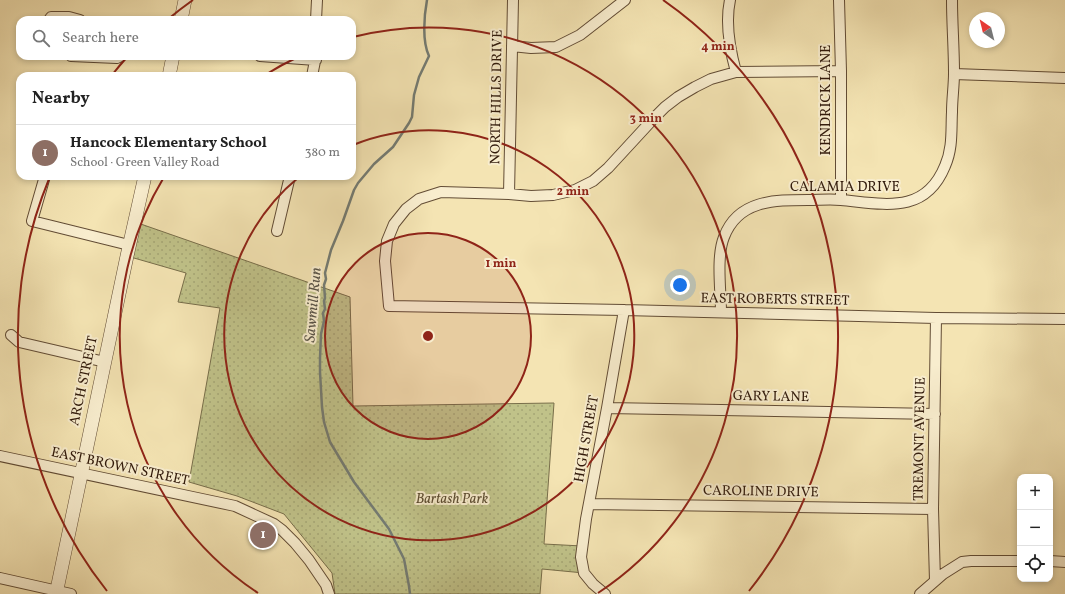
<!DOCTYPE html>
<html lang="en">
<head>
<meta charset="utf-8">
<style>
	body { margin:0; font-family:Vollkorn,serif; background:#f2f2f2; color:#222 }
	.controls { position:absolute; right:12px; bottom:12px; display:grid; overflow:hidden; border-radius:8px; box-shadow:0 2px 6px #0003 }
	.controls button { width:36px; height:36px; display:grid; place-items:center; padding:0; border:0; border-bottom:1px solid #e0e0e0; background:#fff; color:#222; font:20px sans-serif }
	.compass { position:absolute; left:969px; top:12px; width:36px; height:36px; border-radius:50%; background:#fff; box-shadow:0 2px 6px #0003; rotate:325deg }
	.you { position:absolute; left:680px; top:285px; width:14px; height:14px; margin:-10px; border:3px solid #fff; border-radius:50%; background:#1a73e8; box-shadow:0 0 0 6px #1a73e833 }
	.badge { display:grid; place-items:center; width:26px; height:26px; border-radius:50%; background:#ea580c; color:#fff; font-size:13px; font-weight:700 }
	.pin { position:absolute; translate:-50% -50%; border:2px solid #fff; box-shadow:0 1px 4px #0006 }
	.list { margin:0; padding:0; list-style:none }
	h2 { display:flex; justify-content:space-between; align-items:center; height:52px; margin:0; padding:0 16px; font-size:17px }
	h2 small { font-size:13px; font-weight:400; color:#767676 }
	.list li { display:grid; grid-template-columns:26px 1fr auto; gap:12px; align-items:center; box-sizing:border-box; height:56px; padding:0 16px; border-top:1px solid #e0e0e0 }
	.list b { display:block; font-size:15px; white-space:nowrap }
	.list p { margin:0; font-size:13px; white-space:nowrap; color:#767676 }
	.list em { font-size:13px; font-style:normal; color:#767676 }
	.icon { flex:none; width:22px; height:22px; fill:none; stroke:currentColor; stroke-width:2; stroke-linecap:round; stroke-linejoin:round }
	.map { position:relative; flex:none; width:1065px; height:594px; overflow:hidden }
	.search { position:absolute; background:#fff; box-shadow:0 2px 6px #0003; left:16px; top:16px; width:340px; height:44px; display:flex; align-items:center; gap:10px; box-sizing:border-box; padding:0 14px; border-radius:12px; color:#767676; font-size:15px }
	.panel { position:absolute; background:#fff; box-shadow:0 2px 6px #0003; left:16px; top:72px; width:340px; height:108px; border-radius:12px }
	.map>svg:first-child { display:block }
	.park { fill:url(#park-dots); stroke:#786e4a }
	.lines { fill:none; stroke-linecap:round; stroke-linejoin:round }
	.stream { stroke:#747b72; stroke-width:2.5 }
	.minor-casing { stroke:#624c35; stroke-width:12 }
	.tertiary-casing { stroke:#624c35; stroke-width:14 }
	.minor { stroke:#f8edce; stroke-width:10 }
	.tertiary { stroke:#f8edce; stroke-width:13 }
	.ring { fill:none; stroke:#8f2418; stroke-width:2 }
	.labels { text-anchor:middle; dominant-baseline:central; stroke-width:4; stroke-linejoin:round; paint-order:stroke }
	.street-label { font-size:14px; fill:#311a0b; stroke:#f8edce }
	.park-label { font-size:14px; font-style:italic; fill:#5c4c31; stroke:#f8edce }
	.water-label { font-size:15px; font-style:italic; fill:#585347; stroke:#f8edce }
	.centre { fill:#8f2418; stroke:#f8edce; stroke-width:2 }
	.ring-label { font-size:12px; text-anchor:middle; font-weight:bold; fill:#8f2418; stroke:#f8edce; stroke-width:4; stroke-linejoin:round; paint-order:stroke }
</style>
</head>
<body>
<div class="map">
<svg width="1065" height="594" viewBox="0 0 1065 594">
	<defs>
		<pattern id="park-dots" width="8" height="8" patternUnits="userSpaceOnUse"><rect width="8" height="8" fill="#c0c289"/><path d="M2 2h.1M6 6h.1" fill="none" stroke="#a5a675" stroke-width="1.8" stroke-linecap="round"/></pattern>
	</defs>
	<rect width="100%" height="100%" fill="#f4e4b3"/>
	<filter id="stains"><feTurbulence type="fractalNoise" baseFrequency=".005" numOctaves="4"/><feColorMatrix values="0 0 0 0 .2 0 0 0 0 .09 0 0 0 0 .02 0 0 0 .5 -.17"/></filter>
	<radialGradient id="worn" r=".72"><stop offset=".6" stop-color="#630" stop-opacity="0"/><stop offset="1" stop-color="#630" stop-opacity=".3"/></radialGradient>
	<!-- park -->
	<path class="park" d="M135,222L350,297L353,406L554,403L544,544L582,546L584,573L542,569L540,594H335L332,573L284,514L237,496L189,482L220,308L178,302L186,273L127,256Z"/>
	<g class="lines">
		<!-- stream -->
		<path class="stream" d="M410,594L409,586L404,559L389,529L354,482L330,442L324,422L322,407L320,372V358L321,334L324,321L323,313L325,309L324,301L325,298L324,285L326,279L325,273L331,250L343,221L354,190L358,183L374,164L393,147L409,123L412,117L414,95L419,77L429,56C422,41 424,16 427,0"/>
		<defs>
			<path id="minor" d="M730,0C725,23 730,50 736,72
				M839,0L841,71V200
				M49,20L51,17H69L80,20
				M316,20L317,0
				M512,46L531,48L556,47L580,35L625,0
				M71,56L117,58L121,56
				M260,56L316,60
				M841,71L736,72L711,79L695,87L678,97L665,107L655,117L608,168L593,181L575,190L553,195L531,196L509,194L441,192L419,199L406,209L394,224L387,241L385,261L389,306L624,310L936,318L1065,319
				M954,74L1065,78
				M312,76L316,56
				M45,176L32,221L129,245
				M509,194L513,0
				M277,231L290,176
				M721,312C721,291 716,257 724,237C738,200 774,200 808,200C819,200 831,199 841,200C884,204 925,215 945,166C953,148 951,130 952,112C952,99 954,86 954,73C954,48 952,24 952,0
				M11,335L19,342L105,362
				M607,408L935,414
				M0,456L235,506L274,524L282,530L295,543L309,560L326,585L329,594
				M590,504L933,509
				M1050,561L1065,562
				M0,578L71,594
				M935,581L943,574L962,562L971,561H1020
				M605,594L593,584L584,573L581,557L586,519L607,408L624,310
				M920,594L935,581L933,509L936,318"/>
			<path id="tertiary" d="M181,20L185,0
				M169,76L173,56
				M56,594L127,256L145,176"/>
		</defs>
		<!-- minor casing -->
		<use href="#minor" class="minor-casing"/>
		<!-- tertiary casing -->
		<use href="#tertiary" class="tertiary-casing"/>
		<!-- minor -->
		<use href="#minor" class="minor"/>
		<!-- tertiary -->
		<use href="#tertiary" class="tertiary"/>
	</g>
	<!-- distance rings -->
	<circle cx="428" cy="336" r="103" fill="#8f2418" fill-opacity=".12"/>
	<g class="ring">
		<circle cx="428" cy="336" r="103"/>
		<path d="M353 145A205 205 0 1 1 299 177"/>
		<path d="M258 593A308 308 0 0 1 164 177M265 75A308 308 0 0 1 298 57M353 37A308 308 0 0 1 598 593"/>
		<path d="M107 591A410 410 0 0 1 49 179M112 75A410 410 0 0 1 128 56M167 20A410 410 0 0 1 193 0M663 0A410 410 0 0 1 749 591"/>
	</g>
	<g class="labels">
		<!-- street labels -->
		<g class="street-label">
			<text transform="translate(497 97) rotate(-89)">NORTH HILLS DRIVE</text>
			<text transform="translate(826 100) rotate(-90)">KENDRICK LANE</text>
			<text x="845" y="187">CALAMIA DRIVE</text>
			<text transform="translate(775 300) rotate(1)">EAST ROBERTS STREET</text>
			<text transform="translate(84 381) rotate(-78)">ARCH STREET</text>
			<text transform="translate(771 397) rotate(1)">GARY LANE</text>
			<text transform="translate(587 439) rotate(-80)">HIGH STREET</text>
			<text transform="translate(920 439) rotate(-89)">TREMONT AVENUE</text>
			<text transform="translate(120 467) rotate(12)">EAST BROWN STREET</text>
			<text transform="translate(761 492) rotate(1)">CAROLINE DRIVE</text>
		</g>
		<!-- park labels -->
		<g class="park-label">
			<text x="452" y="499">Bartash Park</text>
		</g>
		<!-- water labels -->
		<g class="water-label">
			<text transform="translate(314 305) rotate(-85)">Sawmill Run</text>
		</g>
	</g>
	<circle cx="428" cy="336" r="6" class="centre"/>
	<g class="ring-label">
		<text x="718" y="50">4 min</text>
		<text x="646" y="122">3 min</text>
		<text x="573" y="195">2 min</text>
		<text x="501" y="267">1 min</text>
	</g>
	<rect width="100%" height="100%" filter="url(#stains)"/>
	<rect width="100%" height="100%" fill="url(#worn)"/>
</svg>
<div class="controls">
<button>+</button>
<button>−</button>
<button><svg class="icon" aria-label="locate" viewBox="0 0 24 24"><circle cx="12" cy="12" r="6"/><path d="M12 2v4M12 18v4M2 12h4M18 12h4"/></svg></button>
</div>
<svg class="compass" viewBox="-18 -18 36 36"><path d="M0-13l5 13h-10z" fill="#e53935"/><path d="M0 13l5-13h-10z" fill="#767676"/></svg>
<div class="you"></div>
<div class="pin badge" style="left:263px;top:535px;background:#8d6e63">1</div>
<div class="search"><svg class="icon" aria-label="search" viewBox="0 0 24 24"><circle cx="10" cy="10" r="6"/><path d="M15 15l6 6"/></svg>Search here</div>
<section class="panel">
<h2>Nearby<small></small></h2>
<ul class="list">
<li><span class="badge" style="background:#8d6e63">1</span><div><b>Hancock Elementary School</b><p>School · Green Valley Road</p></div><em>380 m</em></li>
</ul>
</section>
</div>
</body>
</html>
